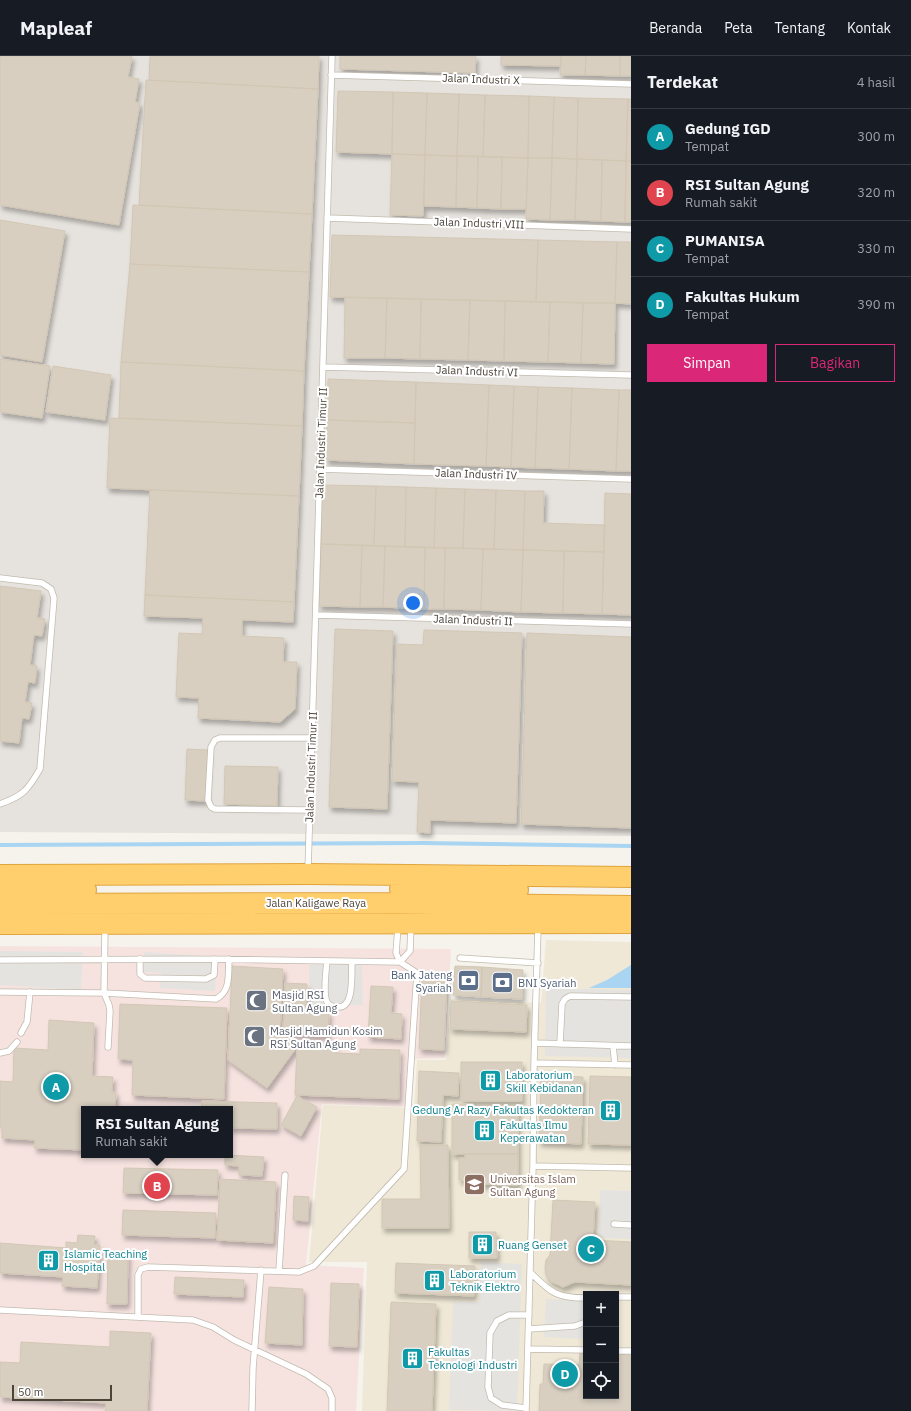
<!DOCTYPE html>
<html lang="id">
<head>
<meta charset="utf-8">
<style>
	body { margin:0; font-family:"IBM Plex Sans",sans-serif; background:#242831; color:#f1f3f6 }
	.controls { position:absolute; right:12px; bottom:12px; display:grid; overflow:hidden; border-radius:0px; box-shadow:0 2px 6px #0003 }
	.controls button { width:36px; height:36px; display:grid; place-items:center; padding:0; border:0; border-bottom:1px solid #363941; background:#171b24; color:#f1f3f6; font:20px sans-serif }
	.scale { position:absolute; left:12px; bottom:10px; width:100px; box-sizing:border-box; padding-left:4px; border:2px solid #4b4439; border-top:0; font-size:11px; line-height:14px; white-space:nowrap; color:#4b4439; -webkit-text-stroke:3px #fff; paint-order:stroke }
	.you { position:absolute; left:413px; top:547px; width:14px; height:14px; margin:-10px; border:3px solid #fff; border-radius:50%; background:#1a73e8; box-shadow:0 0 0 6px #1a73e833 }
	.badge { display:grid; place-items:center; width:26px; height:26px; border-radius:50%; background:#db2777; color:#fff; font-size:13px; font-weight:700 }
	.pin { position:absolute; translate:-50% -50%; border:2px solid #fff; box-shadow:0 1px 4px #0006 }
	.popup { position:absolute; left:81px; top:1050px; width:152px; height:52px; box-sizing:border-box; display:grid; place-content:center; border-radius:0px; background:#171b24; filter:drop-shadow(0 1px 3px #0005); font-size:13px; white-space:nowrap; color:#9ea1a6 }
	.popup b { font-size:15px; color:#f1f3f6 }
	.popup::after { content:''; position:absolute; left:50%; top:100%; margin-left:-8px; border:8px solid transparent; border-top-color:#171b24 }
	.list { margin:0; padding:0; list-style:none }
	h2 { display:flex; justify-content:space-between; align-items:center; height:52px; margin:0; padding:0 16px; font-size:17px }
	h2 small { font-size:13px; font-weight:400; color:#9ea1a6 }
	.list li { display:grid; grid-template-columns:26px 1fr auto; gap:12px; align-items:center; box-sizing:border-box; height:56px; padding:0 16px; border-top:1px solid #363941 }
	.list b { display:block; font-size:15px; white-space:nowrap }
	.list p { margin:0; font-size:13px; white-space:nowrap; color:#9ea1a6 }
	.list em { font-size:13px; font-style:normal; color:#9ea1a6 }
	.actions { display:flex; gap:8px; padding:12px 16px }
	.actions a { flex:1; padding:9px 0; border:1px solid #db2777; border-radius:0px; text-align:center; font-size:14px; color:#db2777 }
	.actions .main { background:#db2777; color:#fff }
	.icon { flex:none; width:22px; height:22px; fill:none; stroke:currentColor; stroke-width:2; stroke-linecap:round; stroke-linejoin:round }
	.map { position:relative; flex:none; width:631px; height:1355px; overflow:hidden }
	header { display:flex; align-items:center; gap:24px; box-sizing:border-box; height:56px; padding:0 20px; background:#171b24; border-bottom:1px solid #363941 }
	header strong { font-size:19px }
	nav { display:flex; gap:22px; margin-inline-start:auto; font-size:14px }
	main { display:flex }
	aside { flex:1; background:#171b24 }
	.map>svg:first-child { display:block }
	.industrial { fill:#e6e2dd }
	.education { fill:#efe8d6; fill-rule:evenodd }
	.medical { fill:#f6e3e0; fill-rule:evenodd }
	.parking { fill:#e5e3e0 }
	.water { fill:#a9d4f2 }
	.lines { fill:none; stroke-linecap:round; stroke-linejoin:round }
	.stream { stroke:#a9d4f2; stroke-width:4 }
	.building { fill:#d8cfc1; stroke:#d3c7b4; filter:url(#shadow) }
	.lane-casing { stroke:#c2bbae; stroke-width:7 }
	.highway-casing { stroke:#e0a43c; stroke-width:22 }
	.lane { stroke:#fff; stroke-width:5.5 }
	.highway { stroke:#ffcf6e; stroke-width:20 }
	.labels { text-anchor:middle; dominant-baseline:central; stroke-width:4; stroke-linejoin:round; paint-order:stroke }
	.street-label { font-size:11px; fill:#4b4439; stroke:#fff }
	.service-label { font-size:11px; fill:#4e5e75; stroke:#fff; text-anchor:end }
	.worship-label { font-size:11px; fill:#5b616d; stroke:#fff; text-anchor:start }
	.culture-label { font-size:11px; fill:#0d838f; stroke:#fff; text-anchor:start }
	.education-label { font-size:11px; fill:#785e54; stroke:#fff; text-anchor:start }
</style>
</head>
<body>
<header>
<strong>Mapleaf</strong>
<nav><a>Beranda</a><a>Peta</a><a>Tentang</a><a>Kontak</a></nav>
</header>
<main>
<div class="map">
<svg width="631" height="1355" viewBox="0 0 631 1355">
	<defs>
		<filter id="shadow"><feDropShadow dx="2.5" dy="4.5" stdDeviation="2" flood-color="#0004"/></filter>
	</defs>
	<rect width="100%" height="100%" fill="#f6f3ec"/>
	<!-- industrial -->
	<path class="industrial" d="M0,0H631V780L0,776Z"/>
	<!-- education -->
	<path class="education" d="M546,884L631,886V1355H362L367,1206H309L323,1049L414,1052L417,1004H446L450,943L541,947ZM586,1238H616V1340H586Z"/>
	<!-- medical -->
	<path class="medical" d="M0,890L451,893L445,1002L414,1003L412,1051L322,1048L306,1209L364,1212L356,1355H0ZM84,1053H230V1099H84Z"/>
	<!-- parking -->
	<path class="parking" d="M0,895L83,896L81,934L0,929Z
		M144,896L217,901L215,935L160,932L161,917L143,916Z
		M362,908L363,949L310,950L309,909Z
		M546,932L631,934V1002L545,1000Z
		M600,1134L631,1135V1183L599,1182Z
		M481,1206L522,1208L517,1355L449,1354L453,1246H479Z
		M546,1243L586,1245V1283L544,1281Z"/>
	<!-- water -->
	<path class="water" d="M631,909V932H589L607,924Z"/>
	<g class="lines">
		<!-- stream -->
		<path class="stream" d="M0,789L421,787L631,790"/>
	</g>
	<!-- building -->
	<path class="building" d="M0,0H132L128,21L139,23L135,46L140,47L119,169L0,149Z
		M150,0H319L318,33L149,24Z
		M340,0H476L475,17L340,13Z
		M501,0H561V10L501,9Z
		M561,0H586L585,19H560Z
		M586,0H620V20L585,19Z
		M620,0H631V20H620Z
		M146,24L318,33L312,158L139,149Z
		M338,35L393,36L392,98L336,96Z
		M393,36L427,37L425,99L392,98Z
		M427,37L459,38L457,100L425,99Z
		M459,38L485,39L483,101L457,100Z
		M485,39L529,40L528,102L483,101Z
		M529,40L554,41L552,102H528Z
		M554,41L578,42L577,103L552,102Z
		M578,42L628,43L626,105L577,103Z
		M628,43H631V105H626Z
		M392,98L425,99L423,160L390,159Z
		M425,99L457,100L456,151L424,150Z
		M457,100H478L477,152L456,151Z
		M478,100L502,101L501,153L477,152Z
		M502,101L528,102L526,153H501Z
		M528,102H552L550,164L526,163Z
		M552,102L577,103L575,164H550Z
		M577,103L602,104L601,165L575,164Z
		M602,104L626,105L625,166L601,165Z
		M626,105H631V166H625Z
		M133,149L312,158L309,216L130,208Z
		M0,164L65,175L42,306L0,299Z
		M332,179L538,184L536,246L330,241Z
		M538,184L617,186L615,247L536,246Z
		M617,186H631V248L615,247Z
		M130,208L309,216L304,315L121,306Z
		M345,241L387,242L385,302H344Z
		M387,242L421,243L420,303L385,302Z
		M421,243L470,244L468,304L420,303Z
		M470,244L505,245L504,305L468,304Z
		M505,245L550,246L548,306L504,305Z
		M550,246L583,247L581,307L548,306Z
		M583,247H615L614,308L581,307Z
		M0,303L50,310L42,362L0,356Z
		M121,306L304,315L302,370L119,362Z
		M53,310L111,319L105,364L46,356Z
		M328,323L416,326L415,367L327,364Z
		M416,326L489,329L486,410L414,408Z
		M489,329L514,330L511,411L486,410Z
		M514,330L538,331L535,412L511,411Z
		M538,331L572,332L569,413L535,412Z
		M572,332L619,334L616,415L569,413Z
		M619,334H631V415H616Z
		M110,362L302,370L299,440L107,432Z
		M327,364L415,367L414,408L326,404Z
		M322,429L376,430L374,490L321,488Z
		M376,430L406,431L405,491L374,490Z
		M406,431L436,432L434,492L405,491Z
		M436,432L465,433L463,492H434Z
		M465,433L496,434L494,493L463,492Z
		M150,434L299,440L294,546L145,539Z
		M496,434L525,435L523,494L494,493Z
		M525,435H544L543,467L605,469L604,496L523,494Z
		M605,437L631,438V559L602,558Z
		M321,488L362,489L360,551L319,550Z
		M362,489L385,490L383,551H360Z
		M385,490L425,491L424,553L383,551Z
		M425,491L445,492L444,553H424Z
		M445,492L483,493L481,554L444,553Z
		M483,493L523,494L521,556L481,554Z
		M523,494L564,495L563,557L521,556Z
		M564,495L604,496L602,558L563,557Z
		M0,530L41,535L37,562L45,563L42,580L34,579L30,609L37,610L35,627L28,626L25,646L32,647L29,663L22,662L19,687L0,685Z
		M145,539L294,546L293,566L242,564V580L284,582L283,606H297L295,653L280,666L198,662L199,642L176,641L179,577L202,578L203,562L144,560Z
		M335,573L393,575L387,753L329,751Z
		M424,574L522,577L516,767L430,764V777L417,776L419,726L392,725L397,588L423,589Z
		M527,577L631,581V772L521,768Z
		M187,693L208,694L205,745L185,744Z
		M225,710L278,711L277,750L224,748Z
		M232,910L283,913L280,978L297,991L267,1032L228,1004Z
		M455,910L482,911L481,941L453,939Z
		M482,911L523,914L522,943L481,941Z
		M422,922L447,923L444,994L419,993Z
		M285,927L307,928L306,955L329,956L328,980L283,978Z
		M371,930L393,931L391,957L402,958L401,983L368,981Z
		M451,945L527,949L526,976L450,973Z
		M120,948L227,952L224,1043L132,1039L133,1004L118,1003Z
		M49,964L94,967L92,1020L113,1021L112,1036H116L115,1053H84V1094L34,1092L35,1084L2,1082V1071H0V1025L13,1026L14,992L48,994Z
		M304,988L323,989V991L336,992V997L360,998V993L400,994L399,1043L295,1039L297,991H304Z
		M461,1006H522V1045H461Z
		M419,1015L459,1017L458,1040L443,1039L441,1086L417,1085Z
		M541,1019L583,1021L581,1088L539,1086Z
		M590,1020L631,1021V1089L588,1088Z
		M297,1040L317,1051L301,1080L281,1069Z
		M202,1045L277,1047V1073L230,1072V1053H201Z
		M452,1048H473V1051H518V1098H452Z
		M420,1089H448L449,1172H382V1143H421Z
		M465,1098H518V1129L465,1128V1124H459V1102H465Z
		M225,1099L264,1101L262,1120L239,1119V1110L225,1109Z
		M124,1112L218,1114L217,1139L123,1137Z
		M220,1123L276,1126L273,1187L217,1184Z
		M294,1140L309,1141L308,1165L293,1164Z
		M553,1144L595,1146L593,1184L631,1186V1229L575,1226L563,1231L550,1225L546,1219L545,1211L546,1204L550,1199Z
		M123,1154L216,1157L215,1182L122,1179Z
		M469,1176H496L497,1202H469Z
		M78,1179L95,1180L94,1189H100L97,1232L62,1230L63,1221L0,1217V1187L66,1192V1186L77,1187Z
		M108,1198H128L127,1248H107Z
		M396,1207L475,1210L474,1240L395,1237Z
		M175,1221L244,1224L243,1241L174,1238Z
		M331,1227L359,1228L357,1291L329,1290Z
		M269,1231L303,1233L302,1289L265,1287Z
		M391,1246L436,1248L432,1355H387Z
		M110,1275L151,1277L147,1355H105L106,1347L0,1341V1306L20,1307L21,1286L110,1291Z
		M580,1297H586V1340H616V1298L631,1299V1355H539L540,1328H543L544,1308L579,1309Z"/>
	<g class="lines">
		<defs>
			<path id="lane" d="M331,19L631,28
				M327,162L631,173
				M323,311L631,319
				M320,413L631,423
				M0,522L42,527L51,533L54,542L40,713C28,734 23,740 0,748
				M316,559L631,568
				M310,754L215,753L211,751L208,744L211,691L215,684L220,682H312
				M308,815L332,0
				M398,871L396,897L400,906
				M105,872L104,937L109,949L110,955L108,991
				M460,902L538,907
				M140,903V918L145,922L206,923L214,919L215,903
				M0,904L215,903L400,906L417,917L404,1113L314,1210L299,1216L148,1211L141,1213L138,1219V1261
				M327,905C326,914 323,938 327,946C329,950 333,951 338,951C355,952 351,917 352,906
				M400,906L410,895L411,870
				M0,936L104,937L216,943C231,936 228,918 229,903
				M21,977L27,966L30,936
				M535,987L631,990
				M560,988L562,948L565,943L570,940L631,941
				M613,990L615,1009
				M0,997L9,995L17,986
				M534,1007L538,871
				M533,1110L631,1112
				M614,1168L631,1169
				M279,1215L285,1119
				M531,1217C551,1237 557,1242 586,1242
				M616,1241H631
				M0,1254L193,1264L213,1271L234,1284L306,1318L328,1333L332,1342V1355
				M529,1273L575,1270L586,1266
				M529,1293L586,1294
				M616,1295H631
				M526,1352L502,1349L491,1342L488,1331L490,1277L497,1265L509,1259H529
				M252,1355L253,1312L261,1214
				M526,1355L533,1110L534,1007L631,1009"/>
			<path id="highway" d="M0,819L308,818L631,821
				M400,833L518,834
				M0,834H86
				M0,848L400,847L631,850
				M0,868L631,867"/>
		</defs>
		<!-- lane casing -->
		<use href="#lane" class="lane-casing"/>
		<!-- highway casing -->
		<use href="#highway" class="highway-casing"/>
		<!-- lane -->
		<use href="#lane" class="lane"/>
		<!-- highway -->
		<use href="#highway" class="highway"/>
	</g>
	<!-- icons -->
	<defs>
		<symbol id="bank-square" viewBox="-11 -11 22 22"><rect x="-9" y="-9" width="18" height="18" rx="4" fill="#5c6f8a" stroke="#fff"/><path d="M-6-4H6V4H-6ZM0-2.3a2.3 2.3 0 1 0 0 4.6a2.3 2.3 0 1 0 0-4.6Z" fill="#fff"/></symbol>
		<symbol id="mosque-square" viewBox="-11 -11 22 22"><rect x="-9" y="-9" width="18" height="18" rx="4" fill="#6b7280" stroke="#fff"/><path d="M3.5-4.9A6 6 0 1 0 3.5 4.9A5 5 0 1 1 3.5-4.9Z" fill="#fff"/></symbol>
		<symbol id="building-square" viewBox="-11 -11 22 22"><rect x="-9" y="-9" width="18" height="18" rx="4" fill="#0f9aa8" stroke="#fff"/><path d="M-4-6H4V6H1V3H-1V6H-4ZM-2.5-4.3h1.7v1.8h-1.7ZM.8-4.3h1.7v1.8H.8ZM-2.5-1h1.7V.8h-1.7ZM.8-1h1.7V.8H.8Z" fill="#fff"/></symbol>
		<symbol id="university-square" viewBox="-11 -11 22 22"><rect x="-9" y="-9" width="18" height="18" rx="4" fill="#8d6e63" stroke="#fff"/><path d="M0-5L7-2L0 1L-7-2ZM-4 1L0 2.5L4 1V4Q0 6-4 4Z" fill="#fff"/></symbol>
	</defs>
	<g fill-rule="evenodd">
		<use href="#bank-square" x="456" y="912" width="25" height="25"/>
		<use href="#bank-square" x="490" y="914" width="25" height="25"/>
		<use href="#mosque-square" x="244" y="932" width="25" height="25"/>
		<use href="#mosque-square" x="242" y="968" width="25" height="25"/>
		<use href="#building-square" x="478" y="1012" width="25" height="25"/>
		<use href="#building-square" x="598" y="1042" width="25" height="25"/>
		<use href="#building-square" x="472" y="1062" width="25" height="25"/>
		<use href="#university-square" x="462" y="1116" width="25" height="25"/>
		<use href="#building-square" x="470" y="1176" width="25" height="25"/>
		<use href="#building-square" x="36" y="1192" width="25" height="25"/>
		<use href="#building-square" x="422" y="1212" width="25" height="25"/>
		<use href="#building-square" x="400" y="1290" width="25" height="25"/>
	</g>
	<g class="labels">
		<!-- street labels -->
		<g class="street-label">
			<text transform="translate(481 23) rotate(2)">Jalan Industri X</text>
			<text transform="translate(479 167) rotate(2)">Jalan Industri VIII</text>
			<text transform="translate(477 315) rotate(2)">Jalan Industri VI</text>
			<text transform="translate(321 387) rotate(-88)">Jalan Industri Timur II</text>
			<text transform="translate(476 418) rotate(2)">Jalan Industri IV</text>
			<text transform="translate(473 564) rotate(2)">Jalan Industri II</text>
			<text transform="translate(311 711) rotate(-88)">Jalan Industri Timur II</text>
			<text x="316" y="847">Jalan Kaligawe Raya</text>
		</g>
		<!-- service labels -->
		<g class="service-label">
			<text x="452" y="919">Bank Jateng<tspan x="452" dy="13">Syariah</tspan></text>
			<text x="518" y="927" text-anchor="start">BNI Syariah</text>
		</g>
		<!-- worship labels -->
		<g class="worship-label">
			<text x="272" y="939">Masjid RSI<tspan x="272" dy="13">Sultan Agung</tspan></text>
			<text x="270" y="975">Masjid Hamidun Kosim<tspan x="270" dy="13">RSI Sultan Agung</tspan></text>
		</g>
		<!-- culture labels -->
		<g class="culture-label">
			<text x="506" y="1019">Laboratorium<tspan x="506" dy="13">Skill Kebidanan</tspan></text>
			<text x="594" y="1054" text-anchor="end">Gedung Ar Razy Fakultas Kedokteran</text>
			<text x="500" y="1069">Fakultas Ilmu<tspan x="500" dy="13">Keperawatan</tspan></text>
			<text x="498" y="1189">Ruang Genset</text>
			<text x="64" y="1198">Islamic Teaching<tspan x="64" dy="13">Hospital</tspan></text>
			<text x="450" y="1218">Laboratorium<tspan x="450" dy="13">Teknik Elektro</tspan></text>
			<text x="428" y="1296">Fakultas<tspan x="428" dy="13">Teknologi Industri</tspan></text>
		</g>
		<!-- education labels -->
		<g class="education-label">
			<text x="490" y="1123">Universitas Islam<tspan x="490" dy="13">Sultan Agung</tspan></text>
		</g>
	</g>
</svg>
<div class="controls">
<button>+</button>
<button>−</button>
<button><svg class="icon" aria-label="locate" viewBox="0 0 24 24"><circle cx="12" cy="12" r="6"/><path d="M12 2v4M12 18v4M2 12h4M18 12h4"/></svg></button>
</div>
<div class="scale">50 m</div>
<div class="you"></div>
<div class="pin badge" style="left:56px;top:1031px;background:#0f9aa8">A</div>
<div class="pin badge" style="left:157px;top:1130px;background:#e0444e">B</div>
<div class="popup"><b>RSI Sultan Agung</b>Rumah sakit</div>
<div class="pin badge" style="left:591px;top:1193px;background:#0f9aa8">C</div>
<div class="pin badge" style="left:565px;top:1318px;background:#0f9aa8">D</div>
</div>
<aside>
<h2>Terdekat<small>4 hasil</small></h2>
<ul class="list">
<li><span class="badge" style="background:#0f9aa8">A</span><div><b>Gedung IGD</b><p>Tempat</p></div><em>300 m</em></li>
<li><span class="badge" style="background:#e0444e">B</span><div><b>RSI Sultan Agung</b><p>Rumah sakit</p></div><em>320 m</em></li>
<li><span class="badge" style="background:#0f9aa8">C</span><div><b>PUMANISA</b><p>Tempat</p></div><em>330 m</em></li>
<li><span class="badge" style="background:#0f9aa8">D</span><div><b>Fakultas Hukum</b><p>Tempat</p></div><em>390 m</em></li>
</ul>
<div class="actions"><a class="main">Simpan</a><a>Bagikan</a></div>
</aside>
</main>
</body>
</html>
